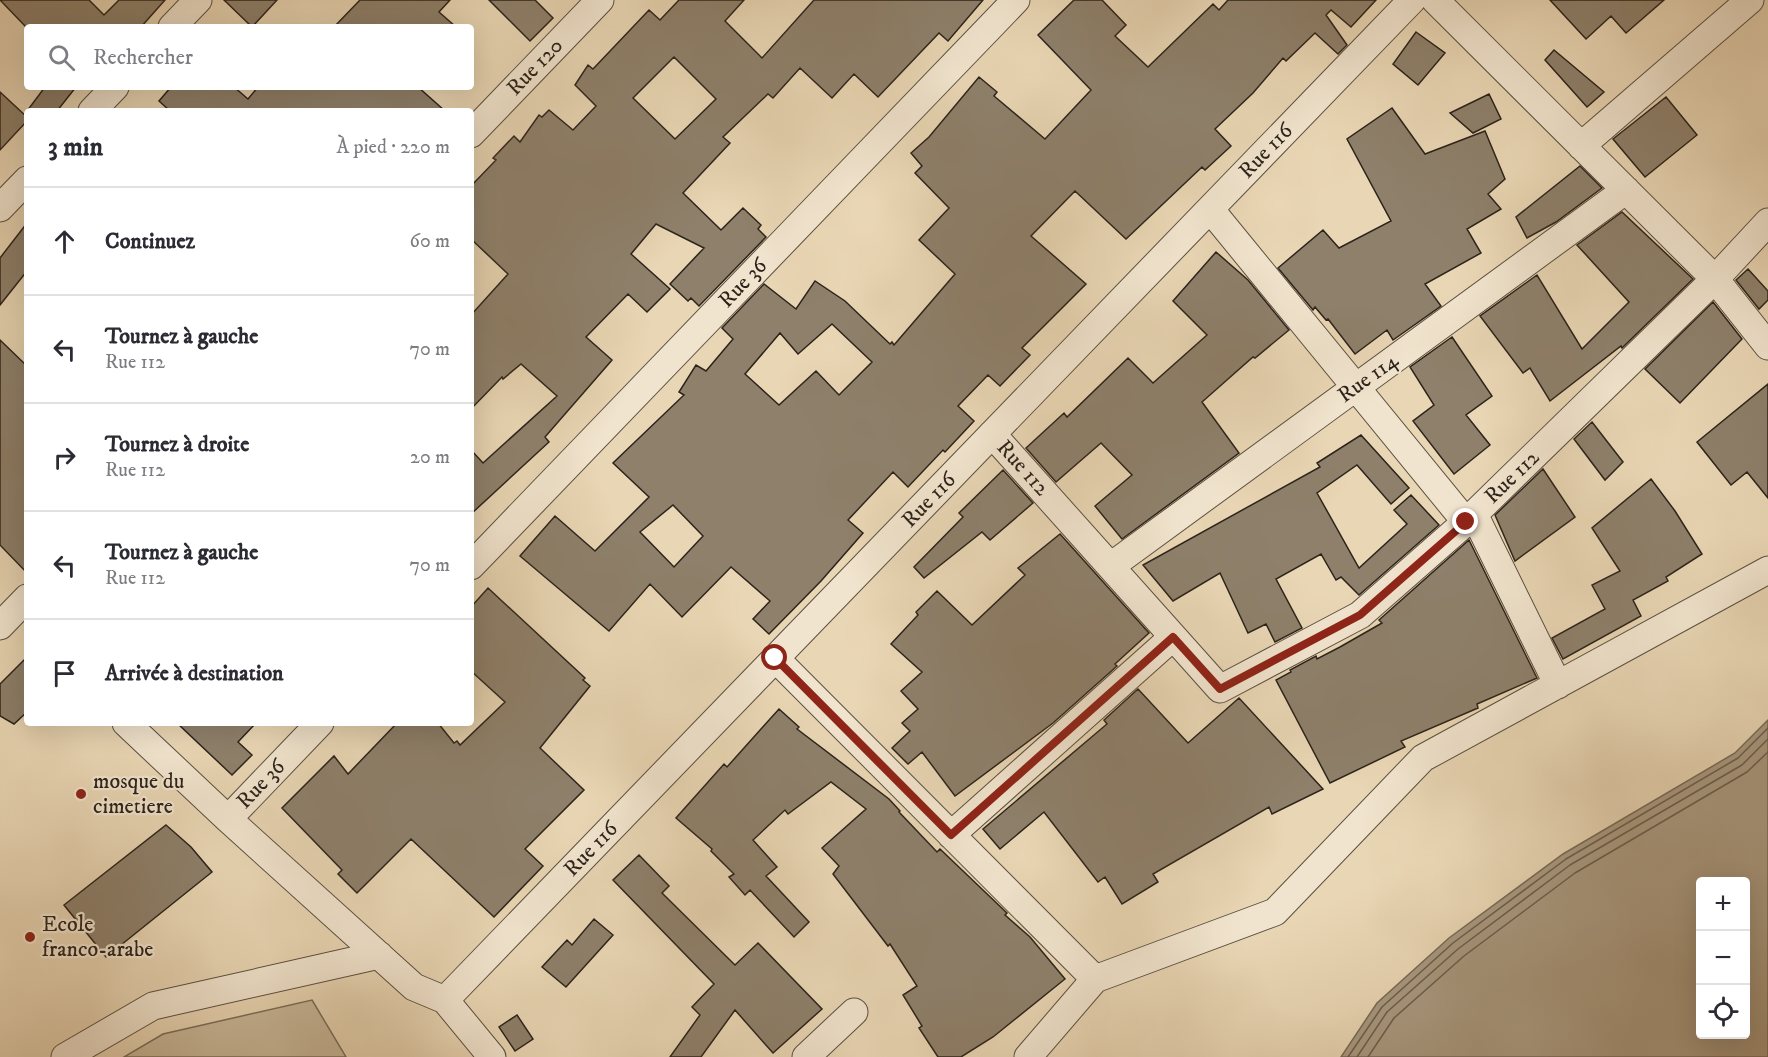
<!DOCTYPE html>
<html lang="fr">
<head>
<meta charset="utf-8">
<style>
	body { margin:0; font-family:"IM FELL DW Pica",serif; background:#f2f2f3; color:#2b2b33 }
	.controls { position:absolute; right:18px; bottom:18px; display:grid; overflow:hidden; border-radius:6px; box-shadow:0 6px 24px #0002 }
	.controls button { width:54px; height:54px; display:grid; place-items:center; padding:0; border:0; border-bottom:2px solid #e1e1e2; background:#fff; color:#2b2b33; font:30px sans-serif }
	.stop { position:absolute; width:18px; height:18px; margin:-14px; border:4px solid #8f2418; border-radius:50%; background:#fff }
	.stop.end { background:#8f2418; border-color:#fff; box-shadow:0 2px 6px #0008 }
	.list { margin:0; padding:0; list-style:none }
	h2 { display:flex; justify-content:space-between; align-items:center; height:78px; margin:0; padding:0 24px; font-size:26px }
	h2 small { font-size:20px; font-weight:400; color:#7c7c81 }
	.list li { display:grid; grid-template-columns:39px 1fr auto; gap:18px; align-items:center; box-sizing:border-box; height:108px; padding:0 24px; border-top:2px solid #e1e1e2 }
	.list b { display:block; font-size:22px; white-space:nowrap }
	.list p { margin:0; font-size:20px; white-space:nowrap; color:#7c7c81 }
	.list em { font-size:20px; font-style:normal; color:#7c7c81 }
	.icon { flex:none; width:33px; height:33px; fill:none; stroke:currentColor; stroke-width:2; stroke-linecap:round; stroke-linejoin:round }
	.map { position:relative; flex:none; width:1768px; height:1057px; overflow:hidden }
	.search { position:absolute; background:#fff; box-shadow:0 6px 24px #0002; left:24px; top:24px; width:450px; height:66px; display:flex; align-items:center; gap:15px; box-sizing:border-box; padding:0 21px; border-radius:6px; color:#7c7c81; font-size:22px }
	.panel { position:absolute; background:#fff; box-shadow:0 6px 24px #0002; left:24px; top:108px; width:450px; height:618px; border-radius:6px }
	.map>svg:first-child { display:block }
	.green { fill:#c9b89a; stroke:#7a6e5a; stroke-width:1.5 }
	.water { fill:#a99980; stroke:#776a58; stroke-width:1.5; fill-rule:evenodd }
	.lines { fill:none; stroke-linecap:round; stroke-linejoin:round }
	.shore { stroke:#6a5e4e; stroke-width:1.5 }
	.building { fill:#8e806b; stroke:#2c231b; stroke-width:1.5; fill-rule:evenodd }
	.minor-casing { stroke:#5b5041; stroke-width:29 }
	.minor { stroke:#f1e4ce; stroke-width:27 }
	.route { stroke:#8f2418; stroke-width:8 }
	.poi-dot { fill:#8f2418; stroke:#f1e4ce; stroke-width:2 }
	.labels { text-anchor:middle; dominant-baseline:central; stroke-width:4.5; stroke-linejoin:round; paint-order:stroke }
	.street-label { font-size:22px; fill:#2c231b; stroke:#f1e4ce }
	.poi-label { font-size:22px; fill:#2c231b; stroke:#f1e4ce; text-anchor:start }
</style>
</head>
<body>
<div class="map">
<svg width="1768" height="1057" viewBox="0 0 1768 1057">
	<rect width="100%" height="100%" fill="#e9d6b4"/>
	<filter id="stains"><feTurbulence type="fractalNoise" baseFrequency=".00333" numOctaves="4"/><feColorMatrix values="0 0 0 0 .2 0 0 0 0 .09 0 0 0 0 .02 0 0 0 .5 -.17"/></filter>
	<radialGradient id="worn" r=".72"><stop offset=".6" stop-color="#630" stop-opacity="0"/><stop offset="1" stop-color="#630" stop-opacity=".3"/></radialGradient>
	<!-- green -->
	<path class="green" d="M312,1000L346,1057H124L163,1034Z"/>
	<!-- water -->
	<path class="water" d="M1768,720V1057H1341L1377,1003L1449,938L1563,854L1735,753ZM1700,882H1746V1034H1700Z"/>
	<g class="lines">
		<!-- shore -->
		<path class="shore" d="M1348,1057L1382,1007L1453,943L1566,859L1738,758L1768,728
			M1357,1057L1387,1012L1458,949L1570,865L1742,765L1768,739
			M1368,1057L1394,1018L1464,956L1575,873L1747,772L1768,752"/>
	</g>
	<!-- building -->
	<path class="building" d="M0,0H89L104,15L119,0H165L141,27H26Z
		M224,0H277L252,27Z
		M360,0H450L439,12L456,27H334Z
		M489,0H535L553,18L530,41Z
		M679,0H744L725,21L762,58L814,0H983L948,41L939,33L878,97L854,74L832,98L800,68L773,98L768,94L723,137L730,143L683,193L721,230L743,208L761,225L758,229L766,237L699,306L691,298L688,301L670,284L704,248L656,224L631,254L670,289L647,312L628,294L586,337L612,360L545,437L549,442L471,514V450L483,463L557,396L521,364L503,379L502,377L471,409V315L508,274L471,239V186L496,160L493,158L514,136L520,142L539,115L542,117L549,110L573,130L596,106L575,85L588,65L593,69L649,10L660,20ZM674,57L716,99L675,139L633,98Z
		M1074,0H1102L1126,25L1115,36L1148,67L1213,4L1219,10L1228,0H1376L1351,27L1331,10L1326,15L1347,45L1338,54L1315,33L1286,61L1283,58L1253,93L1215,129L1231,146L1205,170L1202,167L1126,239L1075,191L1031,236L1086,284L1022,348L1030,355L1000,386L988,375L958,406L974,421L945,452L943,450L908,487L893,472L848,520L863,533L821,581L769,634L753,619L770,601L731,567L682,617L650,584L609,631L520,556L555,516L595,551L649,497L613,463L684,395L679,392L696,365L706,371L733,339L722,328L764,284L796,309L815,281L845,301L890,344L892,342L894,345L955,274L919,240L949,208L915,173L922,166L911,153L929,137L979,77L997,92L994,96L1045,139L1091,90L1038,35ZM832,324L872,362L839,395L816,371L779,405L745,374L780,333L798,354ZM673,505L703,536L674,567L640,532Z
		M1550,0H1664L1626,33L1611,16L1586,39Z
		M1416,32L1445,53L1418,85L1393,64Z
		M1554,50L1604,92L1587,107L1545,60Z
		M45,87H76L57,111H27Z
		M171,87H234L248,99L258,87H418L445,111H170L159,101Z
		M0,92L27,117V121L0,150Z
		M1489,94L1501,119L1473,133L1450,113Z
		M1666,97L1697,135L1645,177L1613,139Z
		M1392,108L1425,154L1485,131L1505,179L1488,194L1501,209L1467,229L1481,253L1425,284L1441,306L1393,340L1387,330L1355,354L1328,319L1326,320L1315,307L1313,310L1278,268L1323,230L1339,248L1391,221L1347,139Z
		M1580,166L1602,188L1556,222L1527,238L1516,217Z
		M1622,212L1693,279L1622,348L1621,346L1550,401L1530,368L1523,373L1480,316L1537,275L1582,349L1629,302L1577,245Z
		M27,223V271L0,305V258Z
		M1216,252L1248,280L1289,330L1255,358L1253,357L1202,402L1239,453L1122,539L1095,506L1132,475L1101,443L1056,482L1026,448L1064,413L1067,417L1128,358L1153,383L1207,335L1173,301Z
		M1748,269L1768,291V300L1759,309L1736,280Z
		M1713,302L1742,339L1680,403L1645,369Z
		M1452,337L1492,396L1466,415L1490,445L1454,474L1413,421L1434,405L1410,367Z
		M0,340L27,366V573L0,545Z
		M1768,384V498L1747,472L1731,485L1697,442Z
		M1592,422L1623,462L1605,480L1574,439Z
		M1361,435L1409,488L1391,504L1357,465L1317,493L1359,568L1407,524L1394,510L1411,495L1439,525L1359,595L1341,577L1336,580L1321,554L1276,579L1302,628L1275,642L1266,624L1248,633L1220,573L1173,601L1143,565L1320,467L1317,463Z
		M1543,469L1575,517L1515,561L1495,515Z
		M1003,470L1033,503L990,540L982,532L924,578L914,567L963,517L959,513Z
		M1651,479L1675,511L1702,554L1666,577L1668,581L1633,600L1641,616L1563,659L1552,638L1605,609L1592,585L1620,571L1592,528Z
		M1060,534L1149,633L1115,664L1117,666L1053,723L955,796L922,752L908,764L892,748L910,731L902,723L918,709L901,691L922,672L891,644L918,615L916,612L937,591L972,625L1025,575L1018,568Z
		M1469,540L1537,678L1477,704L1478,708L1401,741L1405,747L1330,783L1276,680L1291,672L1290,670L1316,656L1317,659L1340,647L1382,623L1379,620Z
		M488,588L585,678L583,680L590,686L540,748L584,790L525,849L543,866L494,917L411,839L357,893L338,874L342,870L282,808L334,756L348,774L397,723H438L454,743L457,741L460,745L505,702L471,671V607Z
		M27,657V712L14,724L0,716V684Z
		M1138,689L1188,743L1239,698L1323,789L1272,814L1269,807L1153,874L1158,882L1122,904L1105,877L1098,882L1044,812L1000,849L983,829L1107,724L1104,720Z
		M779,709L799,727L797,729L889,799L900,811L899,812L937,852L940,849L1007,913L1005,915L1030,937L1065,979L993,1037L961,1057H938L919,1028L922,1026L903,995L917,986L890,944L888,946L833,874L839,866L822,848L866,809L831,782L788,814L785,810L753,840L777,867L766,876L809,922L794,937L750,890L745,895L729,877L734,874L711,851L712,849L676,818L724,764L727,767Z
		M177,723H256L238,742L252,755L232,775Z
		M166,825L191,847L212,872L106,957L64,905Z
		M639,855L669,886L662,893L735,965L758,943L822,1009L773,1053L735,1010L701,1057H670L700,1015L692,1007L714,984L613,880Z
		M594,919L613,935L566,987L542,967L567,940L572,945Z
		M517,1015L533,1039L515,1051L499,1027Z"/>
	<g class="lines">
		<defs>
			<path id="minor" d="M1435,0L1715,279L1768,346
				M172,27L198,0
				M92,111L115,87
				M471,134L600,0
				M1581,146L1750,0
				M0,208L27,180
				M1210,209L1466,522
				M992,434L1220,689L1360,615L1466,522L1715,279L1768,222
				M1474,514L1558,685
				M471,566L1016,0
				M1111,566L1626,190
				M0,626L27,598
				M775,658L1095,979
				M126,723L228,819L414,987L445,1000L492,1057
				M228,819L320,723
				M951,835L1173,637
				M445,1000L1412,0
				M65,1057L153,1006L379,955
				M806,1057L854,1012
				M1028,1057L1095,979L1275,912L1423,758L1768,570"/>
		</defs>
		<!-- minor casing -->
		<use href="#minor" class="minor-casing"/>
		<!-- minor -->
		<use href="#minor" class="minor"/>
	</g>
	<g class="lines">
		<!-- route -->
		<path class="route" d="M775,658L951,835L1173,637L1220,689L1360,615L1466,522"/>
	</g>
	<!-- markers -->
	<g class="poi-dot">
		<circle cx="81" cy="794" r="6"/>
		<circle cx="30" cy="937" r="6"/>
	</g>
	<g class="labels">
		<!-- street labels -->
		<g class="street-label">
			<text transform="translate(535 67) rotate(-46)">Rue 120</text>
			<text transform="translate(1266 151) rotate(-46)">Rue 116</text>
			<text transform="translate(743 283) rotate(-46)">Rue 36</text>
			<text transform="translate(1368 378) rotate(-36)">Rue 114</text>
			<text transform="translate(1023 468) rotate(48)">Rue 112</text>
			<text transform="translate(1512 477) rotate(-44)">Rue 112</text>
			<text transform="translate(929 500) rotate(-46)">Rue 116</text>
			<text transform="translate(261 784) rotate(-46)">Rue 36</text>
			<text transform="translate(591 849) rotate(-46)">Rue 116</text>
		</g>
		<!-- poi labels -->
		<g class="poi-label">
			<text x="93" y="781">mosque du<tspan x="93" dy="25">cimetiere</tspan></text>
			<text x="42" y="924">Ecole<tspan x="42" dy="25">franco-arabe</tspan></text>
		</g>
	</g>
	<rect width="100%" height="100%" filter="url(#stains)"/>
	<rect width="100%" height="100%" fill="url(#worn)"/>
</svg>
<div class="controls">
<button>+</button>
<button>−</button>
<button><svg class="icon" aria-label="locate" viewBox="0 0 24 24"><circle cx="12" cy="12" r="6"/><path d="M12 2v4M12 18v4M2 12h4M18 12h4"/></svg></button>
</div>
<div class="stop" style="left:775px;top:658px"></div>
<div class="stop end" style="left:1466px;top:522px"></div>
<div class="search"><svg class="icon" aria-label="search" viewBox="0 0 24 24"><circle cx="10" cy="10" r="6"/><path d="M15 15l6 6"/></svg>Rechercher</div>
<section class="panel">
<h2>3 min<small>À pied · 220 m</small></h2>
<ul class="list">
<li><svg class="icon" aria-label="ahead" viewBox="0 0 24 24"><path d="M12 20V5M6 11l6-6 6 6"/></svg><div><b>Continuez</b></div><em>60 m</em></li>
<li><svg class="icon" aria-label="left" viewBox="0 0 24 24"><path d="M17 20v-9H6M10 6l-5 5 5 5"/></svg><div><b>Tournez à gauche</b><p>Rue 112</p></div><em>70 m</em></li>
<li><svg class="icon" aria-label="right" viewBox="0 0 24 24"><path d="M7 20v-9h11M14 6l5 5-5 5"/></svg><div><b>Tournez à droite</b><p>Rue 112</p></div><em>20 m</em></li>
<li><svg class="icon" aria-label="left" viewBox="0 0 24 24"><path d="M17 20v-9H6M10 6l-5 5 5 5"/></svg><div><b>Tournez à gauche</b><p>Rue 112</p></div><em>70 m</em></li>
<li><svg class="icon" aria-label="arrive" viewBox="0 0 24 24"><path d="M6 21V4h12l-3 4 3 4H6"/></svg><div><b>Arrivée à destination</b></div></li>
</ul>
</section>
</div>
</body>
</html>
